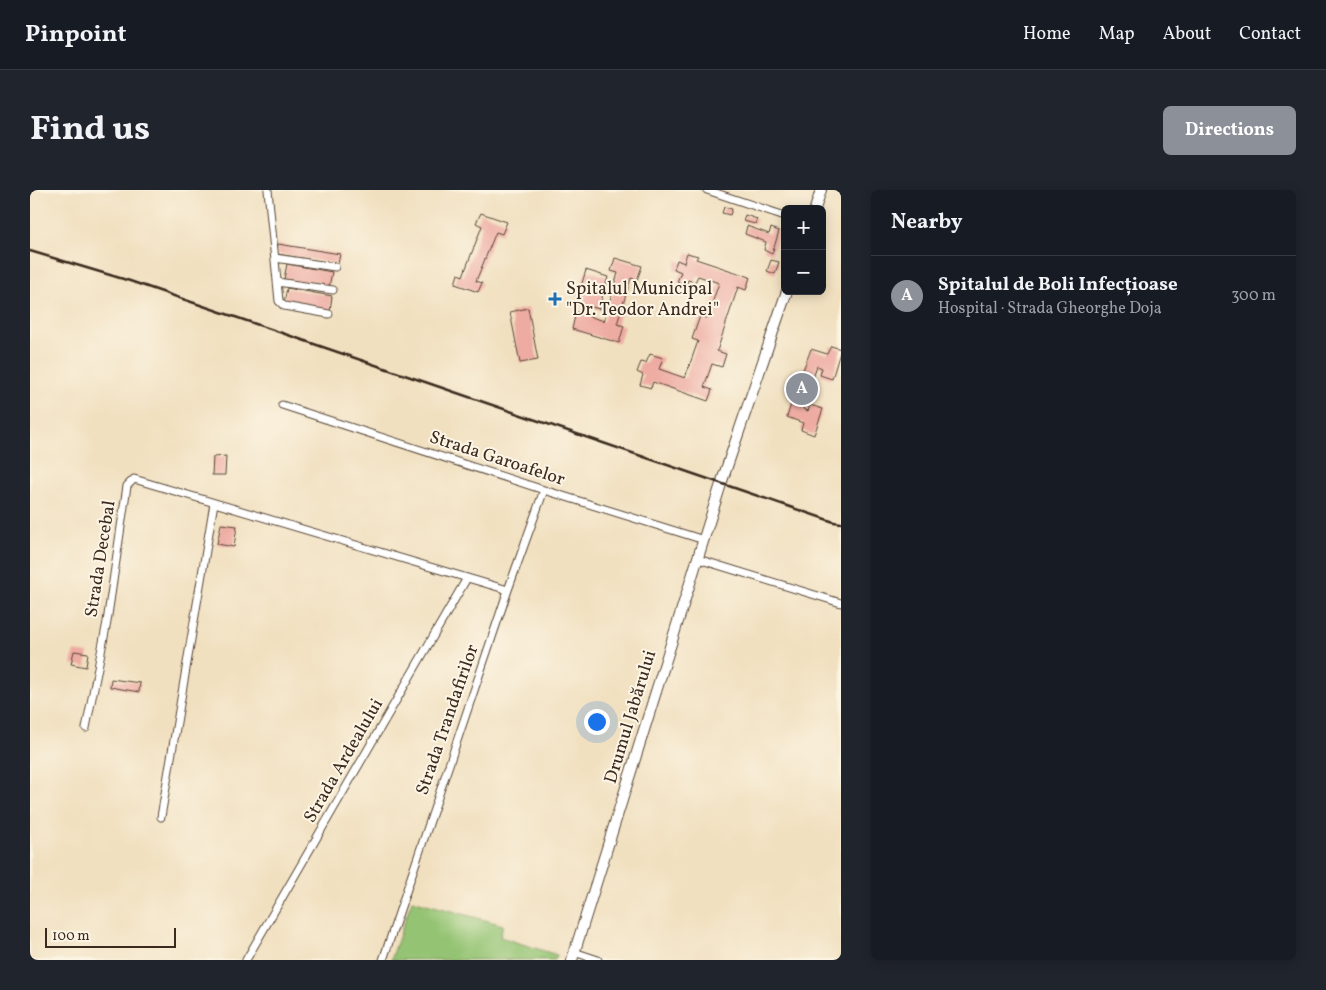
<!DOCTYPE html>
<html lang="en">
<head>
<meta charset="utf-8">
<style>
	body { margin:0; font-family:Vollkorn,serif; background:#20242c; color:#f1f3f6 }
	.controls { position:absolute; right:15px; top:15px; display:grid; overflow:hidden; border-radius:8px; box-shadow:0 2px 12px #0003 }
	.controls button { width:45px; height:45px; display:grid; place-items:center; padding:0; border:0; border-bottom:1px solid #363941; background:#171b24; color:#f1f3f6; font:25px sans-serif }
	.scale { position:absolute; left:15px; bottom:12px; width:131px; box-sizing:border-box; padding-left:5px; border:2px solid #3b2a1e; border-top:0; font-size:14px; line-height:18px; white-space:nowrap; color:#3b2a1e; -webkit-text-stroke:4px #fcf5e5; paint-order:stroke }
	.you { position:absolute; left:566px; top:531px; width:18px; height:18px; margin:-12px; border:4px solid #fff; border-radius:50%; background:#1a73e8; box-shadow:0 0 0 8px #1a73e833 }
	.badge { display:grid; place-items:center; width:32px; height:32px; border-radius:50%; background:#8c9099; color:#fff; font-size:16px; font-weight:700 }
	.pin { position:absolute; translate:-50% -50%; border:2px solid #fff; box-shadow:0 1px 5px #0006 }
	.list { margin:0; padding:0; list-style:none }
	h2 { display:flex; justify-content:space-between; align-items:center; height:65px; margin:0; padding:0 20px; font-size:21px }
	h2 small { font-size:16px; font-weight:400; color:#9ea1a6 }
	.list li { display:grid; grid-template-columns:32px 1fr auto; gap:15px; align-items:center; box-sizing:border-box; height:80px; padding:0 20px; border-top:1px solid #363941 }
	.list b { display:block; font-size:19px; white-space:nowrap }
	.list p { margin:0; font-size:16px; white-space:nowrap; color:#9ea1a6 }
	.list em { font-size:16px; font-style:normal; color:#9ea1a6 }
	.map { position:relative; flex:none; width:811px; height:770px; overflow:hidden; border-radius:8px }
	header { display:flex; align-items:center; gap:30px; box-sizing:border-box; height:70px; padding:0 25px; background:#171b24; border-bottom:1px solid #363941 }
	header strong { font-size:24px }
	nav { display:flex; gap:28px; margin-inline-start:auto; font-size:18px }
	.intro { display:flex; align-items:center; justify-content:space-between; box-sizing:border-box; height:120px; padding:0 30px }
	h1 { margin:0; font-size:35px }
	.button { padding:12px 22px; border-radius:8px; background:#8c9099; color:#fff; font-size:18px; font-weight:700 }
	main { display:flex; gap:30px; padding:0 30px }
	aside { flex:1; background:#171b24; border-radius:8px; box-shadow:0 2px 12px #0003 }
	.map>svg:first-child { display:block }
	.green { fill:#94c473; stroke:#687748 }
	.building { fill:#eeaba2 }
	.lines { fill:none; stroke-linecap:round; stroke-linejoin:round }
	.street-casing { stroke:#564536; stroke-width:9 }
	.secondary-casing { stroke:#564536; stroke-width:12 }
	.street { stroke:#fff; stroke-width:7 }
	.secondary { stroke:#fff; stroke-width:10 }
	.rail { stroke:#3b2a1e; stroke-width:2.5 }
	.poi-dot { fill:#1f6fb2; stroke:#fcf5e5; stroke-width:2 }
	.labels { text-anchor:middle; dominant-baseline:central; stroke-width:4; stroke-linejoin:round; paint-order:stroke }
	.poi-label { font-size:18px; fill:#3b2a1e; stroke:#fcf5e5; text-anchor:start }
	.street-label { font-size:18px; fill:#3b2a1e; stroke:#fcf5e5 }
</style>
</head>
<body>
<header>
<strong>Pinpoint</strong>
<nav><a>Home</a><a>Map</a><a>About</a><a>Contact</a></nav>
</header>
<div class="intro"><h1>Find us</h1><a class="button">Directions</a></div>
<main>
<div class="map">
<svg width="811" height="770" viewBox="0 0 811 770">
	<rect width="100%" height="100%" fill="#fcf5e5"/>
	<filter id="ink" filterUnits="userSpaceOnUse"><feTurbulence type="fractalNoise" baseFrequency=".02" numOctaves="2"/><feDisplacementMap in="SourceGraphic" scale="10" xChannelSelector="R" yChannelSelector="G"/><feConvolveMatrix kernelMatrix="1 2 1 2 8 2 1 2 1" color-interpolation-filters="sRGB"/></filter>
	<filter id="wash" filterUnits="userSpaceOnUse"><feTurbulence type="fractalNoise" baseFrequency=".0096" numOctaves="4" result="noise"/><feDisplacementMap in="SourceGraphic" scale="20" xChannelSelector="R" yChannelSelector="G"/><feGaussianBlur stdDeviation="1.12" result="paint"/><feColorMatrix in="noise" values="0 0 0 0 0 0 0 0 0 0 0 0 0 0 0 0 0 1.4 0 .05"/><feComposite in="paint" operator="in"/></filter>
	<g filter="url(#wash)">
		<rect width="100%" height="100%" fill="#f1e0c0"/>
		<!-- green -->
		<path class="green" d="M382,710L473,735L470,747L527,765L525,770H361Z"/>
		<g id="blocks">
			<!-- building -->
			<path class="building" d="M694,17L702,19L700,25L692,23Z
				M451,23L477,32L472,44L466,42L446,91L452,93L448,102L425,94L428,84L433,86L452,36L446,33Z
				M715,25L727,29L725,34L713,31Z
				M717,36L739,44L741,38L749,41L742,64L734,60L736,52L715,44Z
				M248,54L310,64L308,74L247,64Z
				M657,63L668,66L666,69L720,87L716,100L708,97L687,161L696,164L692,177L682,174L674,197L682,200L678,211L623,192L621,198L610,195L613,185L607,182L611,172L616,173L620,164L633,168L629,179L655,188L668,151L662,149L670,126L677,128L689,93L668,86L665,92L658,90L656,95L647,92L651,82L644,79L647,70L654,73Z
				M585,68L612,76L607,90L601,88L587,134L594,136L589,153L542,139L546,122L574,131L588,83L581,81Z
				M741,70L749,72L745,84L737,81Z
				M257,74L302,82L299,97L254,89Z
				M556,80L578,87L569,119L546,113Z
				M257,98L302,106L300,121L254,113Z
				M498,118L508,170L490,173L480,122Z
				M801,156L811,159L802,189L790,185L792,178L787,176L773,219L778,221L780,215L793,219L784,245L771,240L773,233L757,227L766,198L759,195L763,181L772,183L781,159L797,164Z
				M196,266L195,285H182L183,267Z
				M191,334L207,336L204,357L187,354Z
				M44,461L58,463L56,477L41,474Z
				M81,489L110,493L109,502L80,497Z"/>
		</g>
	</g>
	<g filter="url(#ink)">
		<use href="#blocks" fill-opacity="0" stroke="#564536" stroke-width="1"/>
		<g class="lines">
			<defs>
				<path id="street" d="M238,0L249,111L254,116L299,124
					M677,0L755,26
					M245,68L305,77
					M247,92L303,100
					M252,215L514,300L674,350
					M668,369L811,413
					M56,538L77,432L97,296L104,289L478,400
					M131,627L184,313
					M544,762L568,770
					M216,770L437,388
					M353,770L478,400L514,300"/>
				<path id="secondary" d="M785,19L791,0
					M542,770L691,294L757,101"/>
			</defs>
			<!-- street casing -->
			<use href="#street" class="street-casing"/>
			<!-- secondary casing -->
			<use href="#secondary" class="secondary-casing"/>
			<!-- street -->
			<use href="#street" class="street"/>
			<!-- secondary -->
			<use href="#secondary" class="secondary"/>
			<!-- rail -->
			<path class="rail" d="M0,61L100,91L804,332L811,333"/>
		</g>
	</g>
	<!-- markers -->
	<path class="poi-dot" d="M522.5 101.5h5v5h5v5h-5v5h-5v-5h-5v-5h5z"/>
	<g class="labels">
		<!-- poi labels -->
		<g class="poi-label">
			<text x="536" y="99">Spitalul Municipal<tspan x="536" dy="21">"Dr. Teodor Andrei"</tspan></text>
		</g>
		<!-- street labels -->
		<g class="street-label">
			<text transform="translate(467 269) rotate(18)">Strada Garoafelor</text>
			<text transform="translate(71 369) rotate(-81)">Strada Decebal</text>
			<text transform="translate(601 527) rotate(-73)">Drumul Jabărului</text>
			<text transform="translate(418 530) rotate(-71)">Strada Trandafirilor</text>
			<text transform="translate(314 571) rotate(-60)">Strada Ardealului</text>
		</g>
	</g>
</svg>
<div class="controls">
<button>+</button>
<button>−</button>
</div>
<div class="scale">100 m</div>
<div class="you"></div>
<div class="pin badge" style="left:772px;top:199px">A</div>
</div>
<aside>
<h2>Nearby<small></small></h2>
<ul class="list">
<li><span class="badge">A</span><div><b>Spitalul de Boli Infecțioase</b><p>Hospital · Strada Gheorghe Doja</p></div><em>300 m</em></li>
</ul>
</aside>
</main>
</body>
</html>
